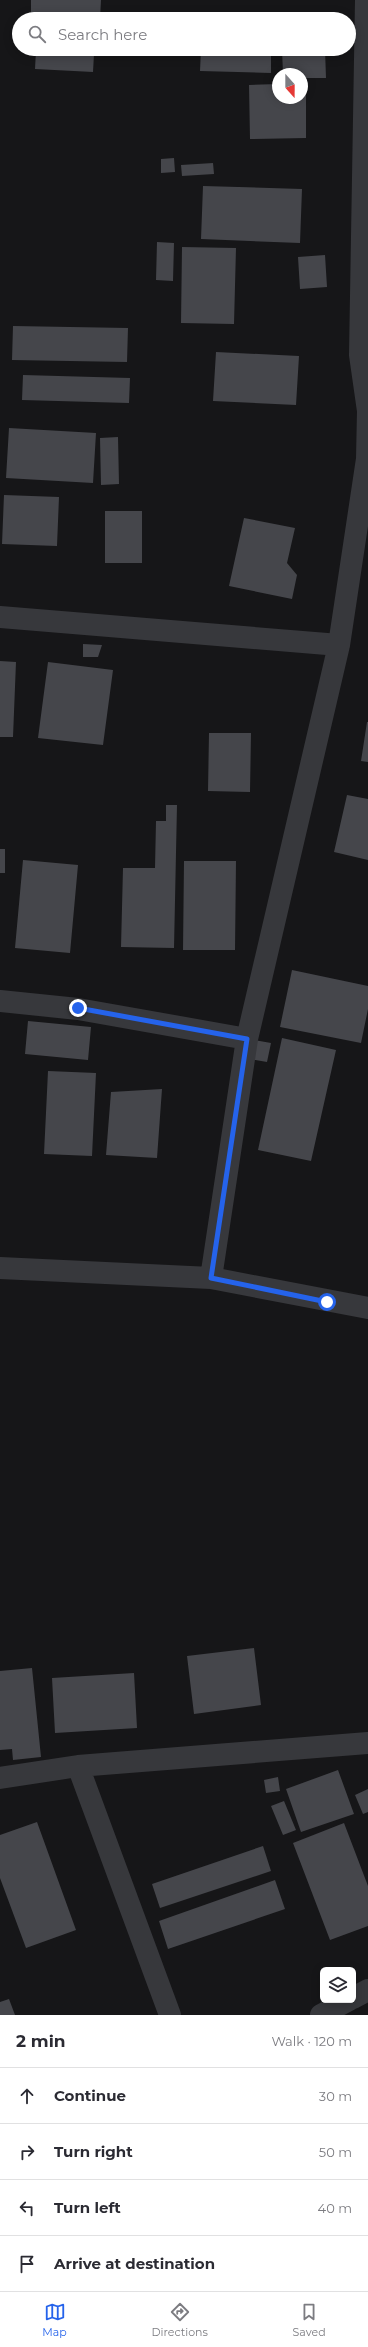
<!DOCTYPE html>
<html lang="en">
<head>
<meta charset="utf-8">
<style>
	body { margin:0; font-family:Montserrat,sans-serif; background:#f7f7f7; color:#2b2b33 }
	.controls { position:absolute; right:12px; bottom:12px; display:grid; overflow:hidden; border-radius:6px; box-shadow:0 2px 10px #0003 }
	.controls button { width:36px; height:36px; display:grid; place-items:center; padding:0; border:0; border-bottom:1px solid #e1e1e2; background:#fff; color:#2b2b33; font:20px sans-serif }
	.compass { position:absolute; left:272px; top:68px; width:36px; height:36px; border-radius:50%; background:#fff; box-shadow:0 2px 10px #0003; rotate:159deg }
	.stop { position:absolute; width:12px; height:12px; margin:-9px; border:3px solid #2563eb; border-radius:50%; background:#fff }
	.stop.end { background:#2563eb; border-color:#fff; box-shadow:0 1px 4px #0008 }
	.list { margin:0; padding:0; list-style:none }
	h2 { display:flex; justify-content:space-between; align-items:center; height:52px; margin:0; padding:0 16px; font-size:17px }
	h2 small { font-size:13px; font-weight:400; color:#7c7c81 }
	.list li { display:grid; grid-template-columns:26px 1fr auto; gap:12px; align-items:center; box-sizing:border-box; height:56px; padding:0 16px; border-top:1px solid #e1e1e2 }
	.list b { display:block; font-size:15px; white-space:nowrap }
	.list em { font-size:13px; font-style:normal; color:#7c7c81 }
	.icon { flex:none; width:22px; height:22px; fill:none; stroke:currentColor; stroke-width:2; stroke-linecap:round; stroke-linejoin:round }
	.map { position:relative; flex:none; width:368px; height:2015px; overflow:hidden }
	.search { position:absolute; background:#fff; box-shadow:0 2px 10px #0003; left:12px; right:12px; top:12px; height:44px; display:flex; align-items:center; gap:10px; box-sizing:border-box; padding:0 14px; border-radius:22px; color:#7c7c81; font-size:15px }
	.sheet { height:276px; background:#fff }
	nav { display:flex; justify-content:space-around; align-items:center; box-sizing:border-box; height:56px; border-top:1px solid #e1e1e2; background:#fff; font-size:11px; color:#7c7c81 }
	nav a { display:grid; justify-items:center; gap:2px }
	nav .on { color:#2563eb }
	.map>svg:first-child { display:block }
	.building { fill:#45464b }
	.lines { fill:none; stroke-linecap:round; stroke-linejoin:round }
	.minor { stroke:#37383c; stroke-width:22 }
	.route { stroke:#2563eb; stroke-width:5 }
</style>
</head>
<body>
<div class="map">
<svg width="368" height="2015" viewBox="0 0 368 2015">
	<rect width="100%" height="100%" fill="#161618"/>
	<!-- building -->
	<path class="building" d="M31,0H101L100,19H31Z
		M201,49H271V73L200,71Z
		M282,49H325L326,78H302V74H283Z
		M36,50L94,54L93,72L35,69Z
		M278,84V98H302V84H306V138L250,139L249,85Z
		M174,158L175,172L161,173V159Z
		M213,163L214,174L182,176L181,165Z
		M203,186L302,189L300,243L201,239Z
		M157,242L174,243L173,281L156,280Z
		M182,247L236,248L234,324L181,323Z
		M325,255L327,287L300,289L298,257Z
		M13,326L128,328L127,362L12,360Z
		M216,352L299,356L296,405L213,401Z
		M23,375L130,378L129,403L22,400Z
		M9,428L96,433L93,483L6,478Z
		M118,437L119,484L101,485L100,438Z
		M4,495L59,497L57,546L2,544Z
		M105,511H142V563H105Z
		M244,518L295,528L287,563L297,575L292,599L229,586Z
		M83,644L102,645L98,657H83Z
		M0,661L16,662L13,737H0Z
		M48,662L113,670L103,745L38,738Z
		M367,722H368V762L361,761Z
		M209,733H251L250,792L208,791Z
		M347,795L368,799V860L334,852Z
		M166,805H177L174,948L121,947L123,868H155L156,821H166Z
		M0,849H5V873H0Z
		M23,860L78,865L70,953L15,948Z
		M184,861H236L235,950H183Z
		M292,970L368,986V1009L361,1043L280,1027Z
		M28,1021L91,1027L88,1060L25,1054Z
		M282,1038L336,1050L311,1161L258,1150Z
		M254,1040L271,1043L267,1062L250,1059Z
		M48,1071L96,1073L92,1156L44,1154Z
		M162,1089L157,1158L106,1155L111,1092Z
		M254,1648L261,1705L194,1714L187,1656Z
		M32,1668L41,1757L13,1760L12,1749L0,1750V1671Z
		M134,1673L137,1728L55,1733L52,1678Z
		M338,1770L354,1814L301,1832L286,1789Z
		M278,1777L280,1791L266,1793L264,1780Z
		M368,1789V1812L363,1814L355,1795Z
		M284,1801L296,1830L283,1835L271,1806Z
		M37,1822L76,1930L26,1948L0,1878V1835Z
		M344,1823L368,1886V1926L330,1940L293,1843Z
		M263,1846L271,1871L160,1908L152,1884Z
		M275,1880L285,1909L168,1949L159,1921Z
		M9,1999L15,2015H0V2002Z"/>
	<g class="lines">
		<!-- minor -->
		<path class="minor" d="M0,617L339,645
			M0,1001L78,1009L247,1039
			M0,1268L211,1278L368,1308
			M211,1278L247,1039L339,645L367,459L368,411L360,355L366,0
			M78,1766L170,2015
			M0,1778L78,1766L368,1743
			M353,1998L368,1990
			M321,2015L349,2000"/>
	</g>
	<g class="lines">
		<!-- route -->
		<path class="route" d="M78,1008L247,1039L211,1278L327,1302"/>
	</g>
</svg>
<div class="controls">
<button><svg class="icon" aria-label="layers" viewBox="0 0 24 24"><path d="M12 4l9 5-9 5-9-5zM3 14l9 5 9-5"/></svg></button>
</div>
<svg class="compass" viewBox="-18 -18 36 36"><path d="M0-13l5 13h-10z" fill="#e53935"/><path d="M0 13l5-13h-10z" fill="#7c7c81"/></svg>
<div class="stop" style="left:327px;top:1302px"></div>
<div class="stop end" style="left:78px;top:1008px"></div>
<div class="search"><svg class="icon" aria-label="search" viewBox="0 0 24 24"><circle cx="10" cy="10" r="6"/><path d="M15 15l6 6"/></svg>Search here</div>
</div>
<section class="sheet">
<h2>2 min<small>Walk · 120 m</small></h2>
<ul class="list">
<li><svg class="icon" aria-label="ahead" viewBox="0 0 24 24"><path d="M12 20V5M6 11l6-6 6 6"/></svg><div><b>Continue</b></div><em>30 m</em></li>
<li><svg class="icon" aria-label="right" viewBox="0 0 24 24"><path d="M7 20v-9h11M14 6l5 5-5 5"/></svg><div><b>Turn right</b></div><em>50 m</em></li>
<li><svg class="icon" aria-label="left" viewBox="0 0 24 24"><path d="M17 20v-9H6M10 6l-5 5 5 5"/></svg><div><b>Turn left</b></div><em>40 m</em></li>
<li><svg class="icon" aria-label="arrive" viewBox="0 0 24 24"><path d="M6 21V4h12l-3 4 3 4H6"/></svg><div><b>Arrive at destination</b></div></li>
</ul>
</section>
<nav>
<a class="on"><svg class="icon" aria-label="map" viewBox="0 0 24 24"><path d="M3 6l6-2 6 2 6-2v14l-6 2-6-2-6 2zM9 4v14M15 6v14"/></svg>Map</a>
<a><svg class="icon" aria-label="directions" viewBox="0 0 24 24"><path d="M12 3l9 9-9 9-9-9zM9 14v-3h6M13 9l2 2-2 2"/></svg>Directions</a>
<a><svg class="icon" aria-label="saved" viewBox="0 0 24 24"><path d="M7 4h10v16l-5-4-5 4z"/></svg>Saved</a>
</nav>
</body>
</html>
